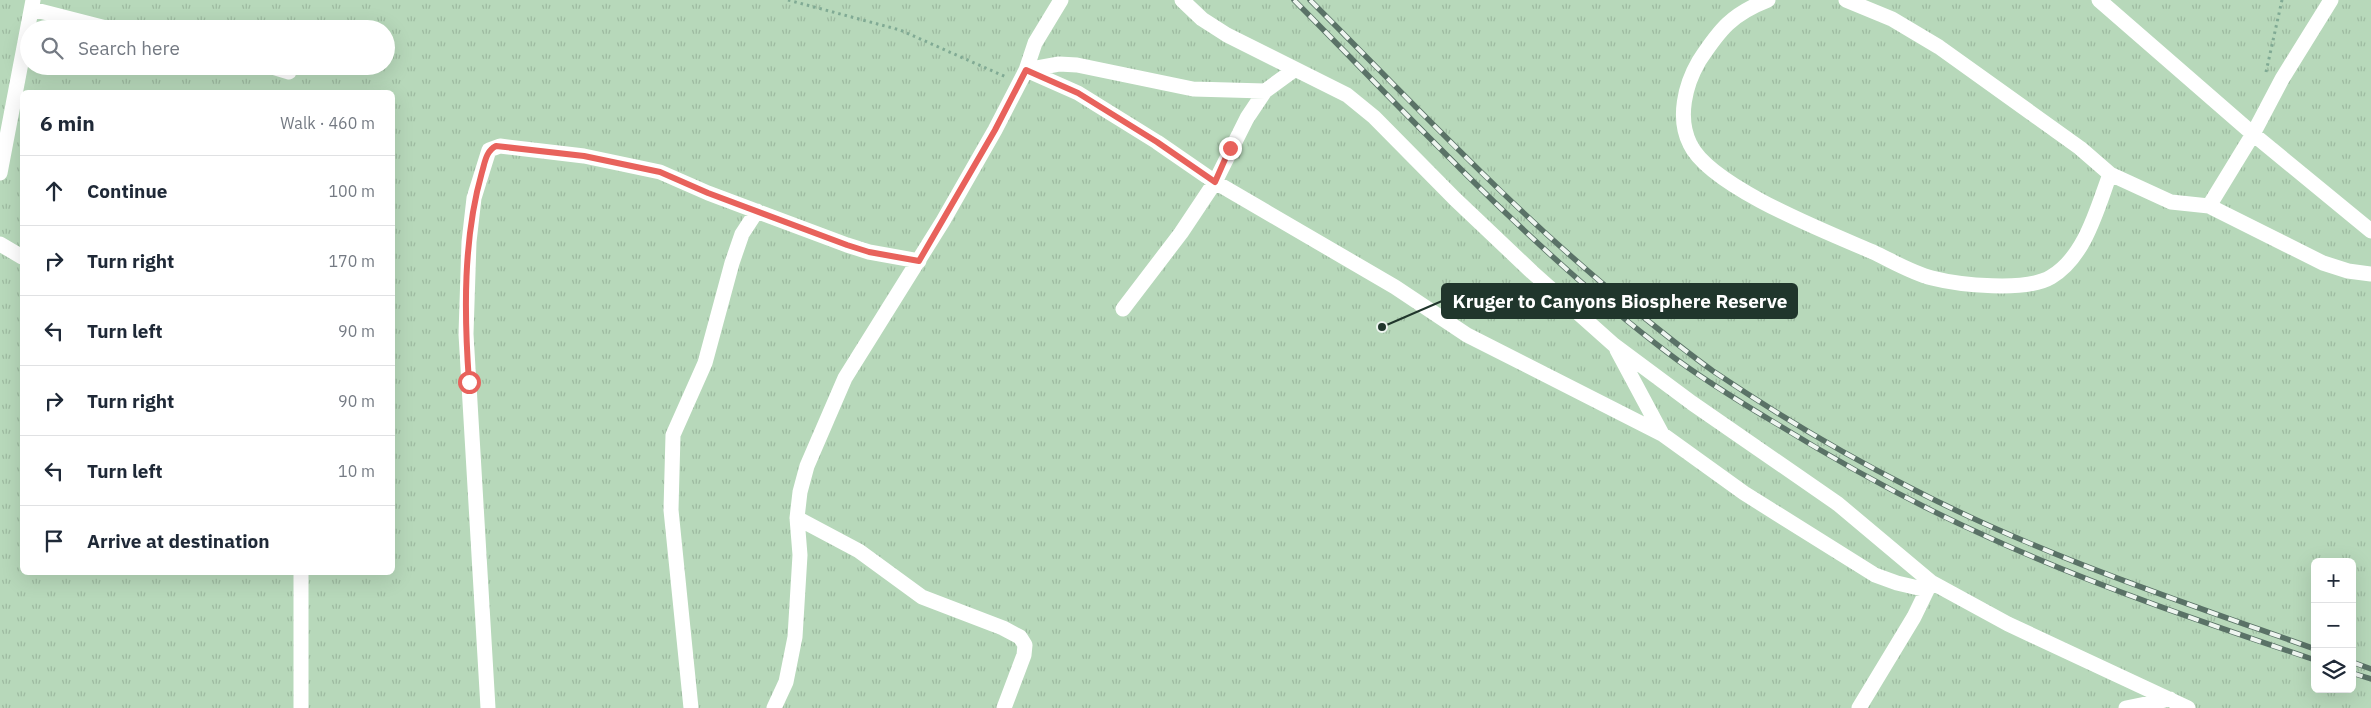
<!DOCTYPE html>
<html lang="en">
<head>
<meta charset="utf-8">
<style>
	body { margin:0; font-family:"IBM Plex Sans",sans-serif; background:#f2f2f3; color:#1f2937 }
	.controls { position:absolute; right:15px; bottom:15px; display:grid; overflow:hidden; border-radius:8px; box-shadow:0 5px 20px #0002 }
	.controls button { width:45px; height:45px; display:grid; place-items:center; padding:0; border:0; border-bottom:1px solid #e0e1e3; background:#fff; color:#1f2937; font:25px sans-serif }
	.stop { position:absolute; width:15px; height:15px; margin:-11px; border:4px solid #e8625c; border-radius:50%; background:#fff }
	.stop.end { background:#e8625c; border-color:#fff; box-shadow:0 1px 5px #0008 }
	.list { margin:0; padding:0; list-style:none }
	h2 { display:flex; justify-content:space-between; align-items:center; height:65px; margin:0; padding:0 20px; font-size:21px }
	h2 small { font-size:16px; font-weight:400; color:#747a83 }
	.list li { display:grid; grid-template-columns:32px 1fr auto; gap:15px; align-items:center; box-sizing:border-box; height:70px; padding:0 20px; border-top:1px solid #e0e1e3 }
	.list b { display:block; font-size:19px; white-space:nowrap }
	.list em { font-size:16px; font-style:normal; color:#747a83 }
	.icon { flex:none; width:28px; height:28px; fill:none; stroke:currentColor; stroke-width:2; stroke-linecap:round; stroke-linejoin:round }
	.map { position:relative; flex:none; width:2371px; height:708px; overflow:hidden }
	.search { position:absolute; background:#fff; box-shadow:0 5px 20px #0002; left:20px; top:20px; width:375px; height:55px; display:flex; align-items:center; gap:12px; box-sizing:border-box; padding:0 18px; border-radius:28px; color:#747a83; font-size:19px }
	.panel { position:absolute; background:#fff; box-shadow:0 5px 20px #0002; left:20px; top:90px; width:375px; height:485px; border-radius:8px }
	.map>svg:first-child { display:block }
	.park { fill:url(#park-tufts); fill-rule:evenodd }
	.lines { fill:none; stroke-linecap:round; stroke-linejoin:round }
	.path { stroke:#80aa94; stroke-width:3; stroke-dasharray:2.5 4; stroke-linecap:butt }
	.minor { stroke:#fff; stroke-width:15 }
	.rail-casing { stroke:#5a7267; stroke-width:5.5 }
	.rail { stroke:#eef5f0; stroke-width:4; stroke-dasharray:11; stroke-linecap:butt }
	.route { stroke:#e8625c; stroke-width:6 }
	.leader { fill:none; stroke:#20362c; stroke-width:2 }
	.callout-dot { fill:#20362c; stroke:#eef5f0; stroke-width:2 }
	.callout { fill:#20362c; stroke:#20362c; stroke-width:2 }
	.callout-label { font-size:19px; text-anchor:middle; font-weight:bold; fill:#fff }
</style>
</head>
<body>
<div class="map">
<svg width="2371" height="708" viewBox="0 0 2371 708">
	<defs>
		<pattern id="park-tufts" width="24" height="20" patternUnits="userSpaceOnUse" patternTransform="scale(1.25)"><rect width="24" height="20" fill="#b7d8ba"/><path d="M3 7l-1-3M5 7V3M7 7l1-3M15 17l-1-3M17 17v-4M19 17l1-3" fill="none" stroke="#9dbaa0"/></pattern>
	</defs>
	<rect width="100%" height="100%" fill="#dee8e1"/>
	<!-- park -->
	<path class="park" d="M0,0H2371V708H0ZM29,29H386V66H29ZM22,92H392V572H22ZM2315,562H2352V689H2315Z"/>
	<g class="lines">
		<!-- path -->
		<path class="path" d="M788,0L900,30L1006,77
			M2266,72L2282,0"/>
		<!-- minor -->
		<path class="minor" d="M1182,0L1202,19L1227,35L1347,95L1374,117L1455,199L1532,272L1614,345L1692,403L1838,504L1931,582L2008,624L2188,708
			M1768,0C1732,14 1720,29 1699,61C1685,85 1677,118 1690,144C1710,187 1829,233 1873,252C1892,261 1912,273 1932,278C1959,285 2026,292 2051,277C2085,257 2097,209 2110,174
			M1846,0L1892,19L1939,47L2080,148L2110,174L2171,202L2209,206L2323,263L2348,271L2371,274
			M2099,0L2253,134L2371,231
			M32,9L110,29
			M269,66L289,72
			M1026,70L1078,93L1157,142L1215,182L1395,287L1467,335L1662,434L1744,493L1875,575L1897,583L1927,590
			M1026,70L1059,64L1077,65L1193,89L1265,91
			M0,173L33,0
			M2209,206L2253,134L2282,79L2331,0
			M0,244L22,257
			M1123,309L1181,233L1215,182L1247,118L1265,91L1294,70
			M1617,350L1662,434
			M797,518L859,551L922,597L1003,628L1020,637L1025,645L1024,655L1004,708
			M301,708V572
			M488,708L466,334L469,242L474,198L489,150L500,146L584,156L660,172L708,193L847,245L869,252L919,261
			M691,708L671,510L673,435L705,363L732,263L742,234L757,211
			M774,708L786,682L795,637L800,555L797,518L800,492L807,466L845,378L943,221L995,130L1026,70L1035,43L1061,0
			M1859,708L1914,617L1931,582
			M2126,708L2170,699"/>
		<defs>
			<path id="rail" d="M1294,0C1413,120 1533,251 1668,353C1702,379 1740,402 1777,424C1845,466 1916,505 1990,538C2095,586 2205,623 2315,660
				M1310,0C1415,105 1516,214 1631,307C1658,329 1685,351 1713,371C1775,413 1840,452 1907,486C2037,554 2177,600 2315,649
				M2352,662L2371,669
				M2352,673L2371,679"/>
		</defs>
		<!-- rail casing -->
		<use href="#rail" class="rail-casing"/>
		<!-- rail -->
		<use href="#rail" class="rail"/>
	</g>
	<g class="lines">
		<!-- route -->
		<path class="route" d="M469,382C464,313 463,239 482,172C485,162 486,151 496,146L584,156L660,172L708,193L847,245L869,252L919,261L995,130L1026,70L1078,93L1157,142L1215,182L1230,148"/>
	</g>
	<!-- callouts -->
	<path class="leader" d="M1382 327L1442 301"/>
	<circle class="callout-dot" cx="1382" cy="327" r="5"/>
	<rect class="callout" x="1442" y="284" width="355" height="34" rx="5"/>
	<g class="callout-label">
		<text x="1620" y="308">Kruger to Canyons Biosphere Reserve</text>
	</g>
</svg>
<div class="controls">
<button>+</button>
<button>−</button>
<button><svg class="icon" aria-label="layers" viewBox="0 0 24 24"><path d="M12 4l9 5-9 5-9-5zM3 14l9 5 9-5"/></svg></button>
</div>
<div class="stop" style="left:469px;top:382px"></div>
<div class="stop end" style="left:1230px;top:148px"></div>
<div class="search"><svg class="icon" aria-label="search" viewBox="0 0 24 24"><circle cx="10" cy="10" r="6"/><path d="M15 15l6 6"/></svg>Search here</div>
<section class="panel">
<h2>6 min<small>Walk · 460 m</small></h2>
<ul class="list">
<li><svg class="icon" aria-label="ahead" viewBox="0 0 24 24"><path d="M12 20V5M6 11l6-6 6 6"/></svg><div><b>Continue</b></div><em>100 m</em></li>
<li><svg class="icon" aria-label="right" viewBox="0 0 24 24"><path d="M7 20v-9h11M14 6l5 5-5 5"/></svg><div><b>Turn right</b></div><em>170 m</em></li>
<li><svg class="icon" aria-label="left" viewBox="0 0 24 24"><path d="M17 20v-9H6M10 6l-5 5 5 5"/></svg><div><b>Turn left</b></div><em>90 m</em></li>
<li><svg class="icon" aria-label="right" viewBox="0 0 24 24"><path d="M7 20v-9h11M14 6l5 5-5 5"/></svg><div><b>Turn right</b></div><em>90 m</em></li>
<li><svg class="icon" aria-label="left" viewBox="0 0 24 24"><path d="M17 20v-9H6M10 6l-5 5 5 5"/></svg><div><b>Turn left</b></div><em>10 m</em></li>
<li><svg class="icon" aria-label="arrive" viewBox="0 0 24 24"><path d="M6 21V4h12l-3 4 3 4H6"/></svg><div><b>Arrive at destination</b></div></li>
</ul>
</section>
</div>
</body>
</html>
